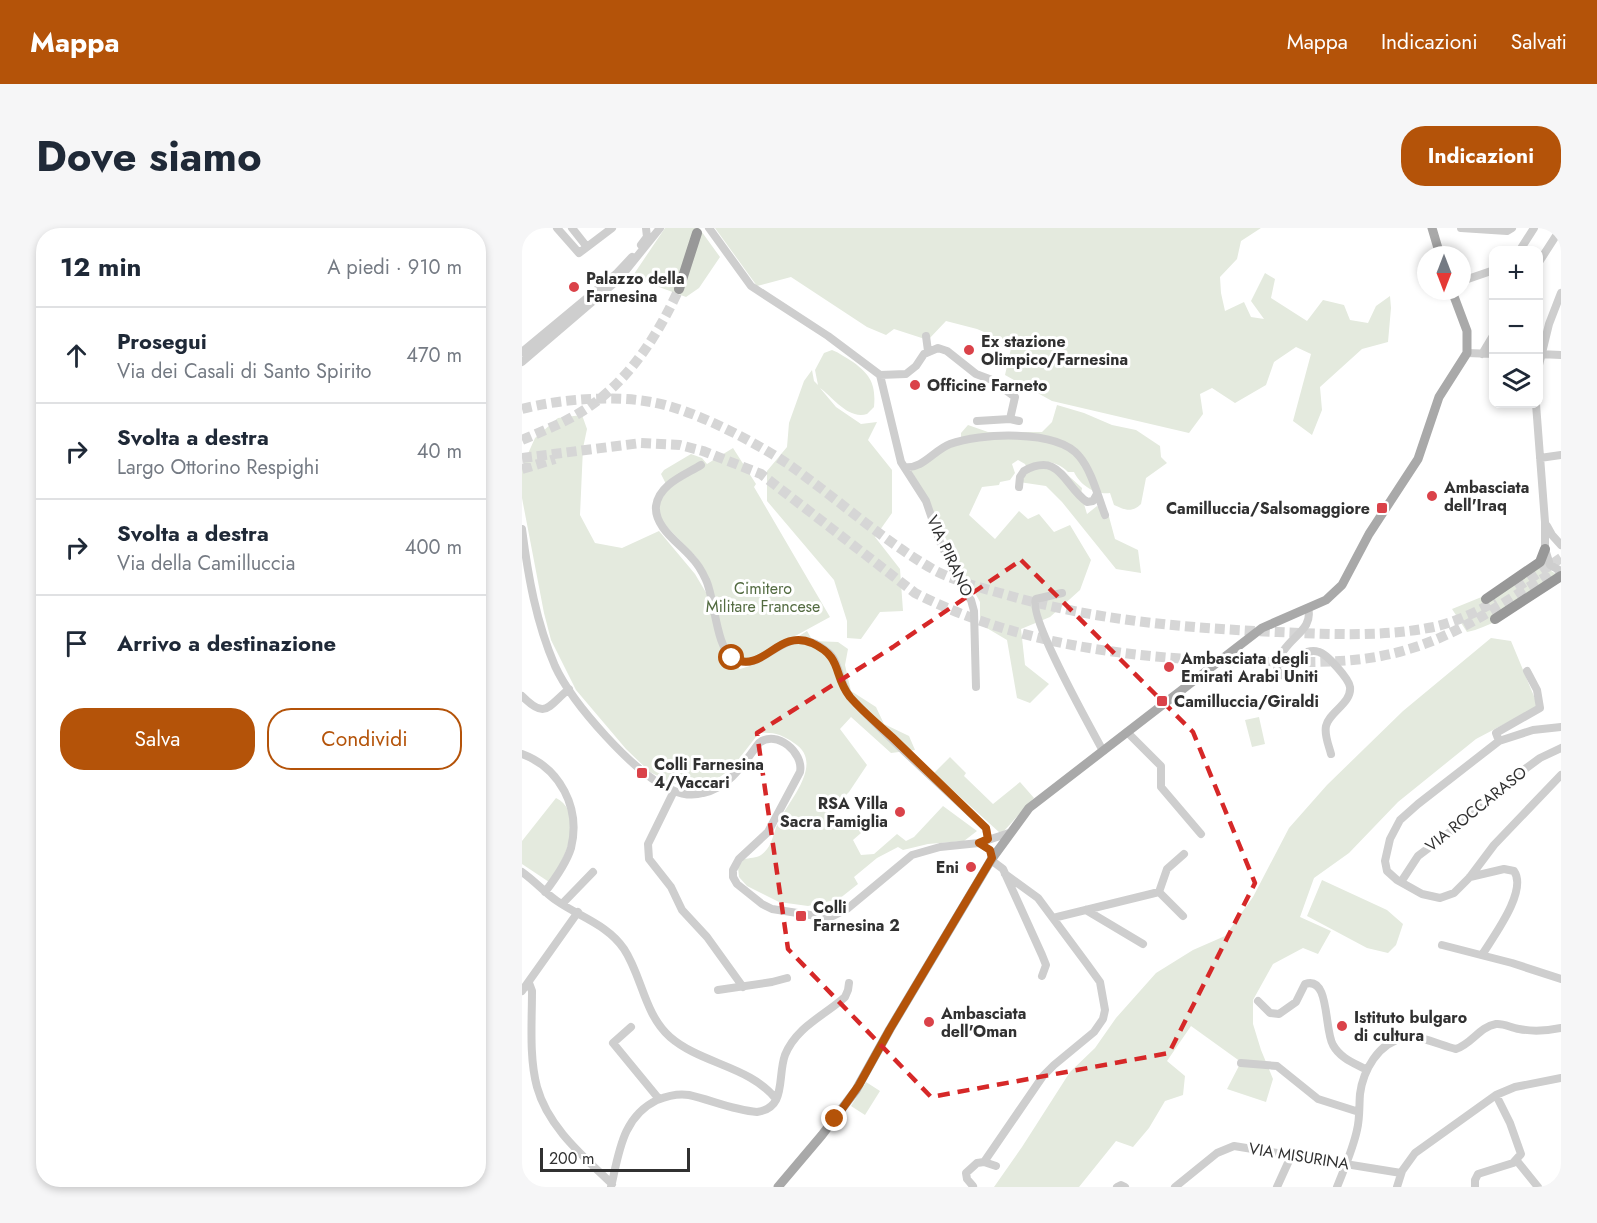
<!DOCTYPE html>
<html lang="it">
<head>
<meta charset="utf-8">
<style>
	body { margin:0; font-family:Jost,sans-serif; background:#f6f6f7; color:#1f2937 }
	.controls { position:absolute; right:18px; top:18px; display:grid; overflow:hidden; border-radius:12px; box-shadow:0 3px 9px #0003 }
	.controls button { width:54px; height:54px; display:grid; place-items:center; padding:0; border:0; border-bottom:2px solid #e0e1e3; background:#fff; color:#1f2937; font:30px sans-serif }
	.compass { position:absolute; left:895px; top:18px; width:54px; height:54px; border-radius:50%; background:#fff; box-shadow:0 3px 9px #0003; rotate:180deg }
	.scale { position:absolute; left:18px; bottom:15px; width:150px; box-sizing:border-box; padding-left:6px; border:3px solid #313131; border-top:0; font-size:16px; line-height:21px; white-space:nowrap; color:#313131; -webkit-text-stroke:4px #fff; paint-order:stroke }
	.stop { position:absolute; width:18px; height:18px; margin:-14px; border:4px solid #b45309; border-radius:50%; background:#fff }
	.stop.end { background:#b45309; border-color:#fff; box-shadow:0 2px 6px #0008 }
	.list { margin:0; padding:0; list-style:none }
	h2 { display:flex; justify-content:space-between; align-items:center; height:78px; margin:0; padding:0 24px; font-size:26px }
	h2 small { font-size:20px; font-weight:400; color:#747a83 }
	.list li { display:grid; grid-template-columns:39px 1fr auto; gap:18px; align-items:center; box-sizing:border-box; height:96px; padding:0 24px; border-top:2px solid #e0e1e3 }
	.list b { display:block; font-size:22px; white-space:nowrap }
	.list p { margin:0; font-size:20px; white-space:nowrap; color:#747a83 }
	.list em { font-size:20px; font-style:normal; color:#747a83 }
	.actions { display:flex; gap:12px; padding:18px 24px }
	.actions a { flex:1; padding:14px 0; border:2px solid #b45309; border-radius:24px; text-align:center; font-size:21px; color:#b45309 }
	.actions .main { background:#b45309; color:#fff }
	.icon { flex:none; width:33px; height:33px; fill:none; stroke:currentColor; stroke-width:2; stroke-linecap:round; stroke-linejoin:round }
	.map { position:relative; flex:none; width:1039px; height:959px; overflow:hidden; border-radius:24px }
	header { display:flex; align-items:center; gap:36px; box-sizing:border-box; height:84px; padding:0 30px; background:#b45309; color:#fff }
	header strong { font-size:28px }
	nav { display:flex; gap:33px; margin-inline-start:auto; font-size:21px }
	.intro { display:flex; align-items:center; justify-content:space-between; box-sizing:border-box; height:144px; padding:0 36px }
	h1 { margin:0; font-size:42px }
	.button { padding:15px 27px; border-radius:24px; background:#b45309; color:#fff; font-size:21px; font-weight:700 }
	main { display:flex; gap:36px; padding:0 36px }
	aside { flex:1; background:#fff; border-radius:24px; box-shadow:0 3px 9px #0003 }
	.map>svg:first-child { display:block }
	.green { fill:#e4eade }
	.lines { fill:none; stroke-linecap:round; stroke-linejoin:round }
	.highway-tunnel { stroke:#d6d6d6; stroke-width:10; stroke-dasharray:10 5; stroke-linecap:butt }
	.minor { stroke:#cecece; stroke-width:8 }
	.major { stroke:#a9a9a9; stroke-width:9 }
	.highway { stroke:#989898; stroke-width:10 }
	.route { stroke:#b45309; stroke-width:8 }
	.marked { fill:none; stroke:#d62828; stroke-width:4.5; stroke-dasharray:12 8; stroke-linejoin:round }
	.poi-dot { fill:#da4249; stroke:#fff; stroke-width:2 }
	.labels { text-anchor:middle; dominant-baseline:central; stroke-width:6; stroke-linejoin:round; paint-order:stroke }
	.poi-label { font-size:16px; font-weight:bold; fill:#313131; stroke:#fff; text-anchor:start }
	.street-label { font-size:16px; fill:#313131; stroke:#fff }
	.park-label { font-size:16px; fill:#536b41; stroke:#fff }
</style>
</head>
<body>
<header>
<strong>Mappa</strong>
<nav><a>Mappa</a><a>Indicazioni</a><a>Salvati</a></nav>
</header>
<div class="intro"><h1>Dove siamo</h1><a class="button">Indicazioni</a></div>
<main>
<aside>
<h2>12 min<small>A piedi · 910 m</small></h2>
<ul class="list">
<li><svg class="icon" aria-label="ahead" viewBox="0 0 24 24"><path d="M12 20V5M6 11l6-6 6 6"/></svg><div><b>Prosegui</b><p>Via dei Casali di Santo Spirito</p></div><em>470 m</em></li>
<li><svg class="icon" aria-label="right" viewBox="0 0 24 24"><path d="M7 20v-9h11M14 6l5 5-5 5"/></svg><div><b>Svolta a destra</b><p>Largo Ottorino Respighi</p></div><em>40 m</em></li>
<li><svg class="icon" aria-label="right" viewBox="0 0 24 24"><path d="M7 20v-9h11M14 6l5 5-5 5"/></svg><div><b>Svolta a destra</b><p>Via della Camilluccia</p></div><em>400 m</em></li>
<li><svg class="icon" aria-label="arrive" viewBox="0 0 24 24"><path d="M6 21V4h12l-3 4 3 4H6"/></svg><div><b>Arrivo a destinazione</b></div></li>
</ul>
<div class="actions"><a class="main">Salva</a><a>Condividi</a></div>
</aside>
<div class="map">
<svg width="1039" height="959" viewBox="0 0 1039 959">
	<rect width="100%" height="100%" fill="#fff"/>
	<!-- green -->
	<path class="green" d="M143,0H177L198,29L177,60L164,69L110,49Z
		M193,0H739L719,13L715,31L698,49L699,65L703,83L722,74L729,89L742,91L729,73L743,45L753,51L749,70L785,93L801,72L822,77L828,92L846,95L854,78L868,68L869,80L866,114L840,121L798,159L800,182L790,207L771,193L789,126L774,119L752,134L744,157L713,175L690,160L678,166L681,186L667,205L530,173L483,147L490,116L455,101L424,93L406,112L372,101L364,107L345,99L269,49L235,58Z
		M310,122C318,125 324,130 331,134C349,147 354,157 352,179L345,186C326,192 310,168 298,160L314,179L339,196L355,194L346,212L370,242V285L353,309L378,341L381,383L358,384L339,411L325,410V393L312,352L245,273V243L265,219L267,195L282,153L290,142L292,153L296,157L293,142L302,125Z
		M535,177L562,185L590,197L614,202L638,218L639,229L645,235L624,250L619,276C610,285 603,282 592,277L588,265C573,267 558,257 552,244H546C539,237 532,234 522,234L524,241L538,240L560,260L559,266L565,286L575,278L586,285L593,311L616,322L619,345L594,341L540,274L524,258L497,254L505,240L503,236L496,232L490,236L493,245L488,252L478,254L477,257L460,259L447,287L473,311L497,283L506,291L517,286L532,304L548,297L569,332L558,362L528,389L499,401L503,437L527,456L508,475L495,470L485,412L458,396V374L431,325L396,254L388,241L417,223L439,214V205L446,197L466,204H520L530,194Z
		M60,187L65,201L61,220L58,287L73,315L100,320L137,303L173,346L189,373L200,425L218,441L231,437L285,403L291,413L316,414L326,421L323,437L329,463L354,479L362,496L387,508L393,522L369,525L329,489L318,501L345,537L327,564L311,580L316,598L329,592L339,605L331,612L339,627L352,626L375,606L384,613L392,609L421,578L455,603L442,613L406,616L381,622L376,619L355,630L332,649L336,656L317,671L286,678L257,674L225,658L217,649L216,639L222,631C227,630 235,630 239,627C252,618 251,602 258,591C270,569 302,534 272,515C259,506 252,504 237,505L209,541L192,553L179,557L151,556L128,544L104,521L54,462L29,412L22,385L0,270V239L13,210L36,190Z
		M211,220L234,256L232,259L308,389L275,407L254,416L232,430L224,431L211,428L203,417L176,331L143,297L138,288L137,276L146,260L139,246L142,242L169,226L180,230L185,236Z
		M1023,333L1026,341L1034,346C1007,368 980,397 945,404L930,381L962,368Z
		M969,410L989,413L1016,478L954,511L876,574L827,625L792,650L778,689L809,703L796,726L781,720L751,736L731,772V796L739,822L751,851L744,874L705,861L719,834L669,798L645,833L663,848L661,867L643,873L627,900L611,919L594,913L557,959H472L500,919L548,844L573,820L594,790L634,745L671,722L703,708L731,669L767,600L805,557L881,483Z
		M737,489L743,516L730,519L723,492Z
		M428,529L444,545L442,548L471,576L498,554L512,570L482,603L478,605L412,545Z
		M34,570C65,586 42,634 27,654L0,636V613Z
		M800,652L865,682L881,696L874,717L866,725L845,720L785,688Z
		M344,854L358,863L343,887L329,878Z"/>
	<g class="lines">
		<!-- highway-tunnel -->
		<path class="highway-tunnel" d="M0,181C37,171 92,167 129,174C171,181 231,213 266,236C316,271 361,313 414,343C434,353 456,359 478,365C569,392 661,400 755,404C803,406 859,409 906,400C930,396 953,385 974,373
			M0,212C18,204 37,197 54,187C103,159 134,111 157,61
			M0,230L119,215L158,217L181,223L239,246L393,365C501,420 623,432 743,434C792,434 840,436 887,421C945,404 987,369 1039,340
			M0,241L33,231
			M994,360L1039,330"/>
		<!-- minor -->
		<path class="minor" d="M35,0L57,25L65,19L50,0
			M187,0L229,58L306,108L358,147L379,234L404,273L418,314L441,362L449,372L452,383L454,459
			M939,0L985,3L990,0
			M119,17L125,9L124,0
			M65,19L90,0
			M998,22L1012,0
			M1017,34L1039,0
			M940,53L972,42
			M404,108L406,123
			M0,124L95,45L110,29
			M945,125L972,126
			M960,126L972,106
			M1017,126L1039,127
			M0,134L97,51L138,0
			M1017,137L1027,96L1039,65
			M358,147L384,146L394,138L402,126L416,120L425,123L454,146L470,152L493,169L488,191L455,193
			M1014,176L1023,294V321L1028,337L1039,343
			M488,191L497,193
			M1018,230L1039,227
			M179,237C163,247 137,256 134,278C132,299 157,315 169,329C175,335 180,343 184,352C193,371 194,422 212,431C245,448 262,386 307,425C318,435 318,458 329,470C371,515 419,557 464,600L466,611
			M383,239C401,241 412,222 428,216C457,205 535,201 557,228C570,243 576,269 583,287
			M497,259L498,249L502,243C538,223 542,258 565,274L571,273L575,266
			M1025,298L1030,307L1039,317
			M0,301C6,348 14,394 33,438C50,475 112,546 150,562C159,566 171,568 181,565C208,559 222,535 237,515C255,501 282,525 278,544L246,604L217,631L211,642V649L215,656L240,676L250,681L301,689L311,688L325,681L390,627L418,619L457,615L487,605
			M540,365L514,371C505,388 569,500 581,523
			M786,380C793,406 757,410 755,442L759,447L766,448L771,442L779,427C784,424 791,422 797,424C805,426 827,451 828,459C830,475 807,484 804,498C802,507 807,518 809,526
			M0,468C24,492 25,479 47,461
			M1039,499L1011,502L977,513L896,576L878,592L868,611L863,633L865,643L875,652L900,666L918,670L932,665L948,649L972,617L1039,547
			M605,504L639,538V559L679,606
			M977,513L974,505L1018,480L1015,462L1005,443
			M0,526C38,540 59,580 49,620C44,636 33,651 23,664
			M152,563L126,616L127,631L149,659L160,682L185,709L221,759
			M457,615L468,622L470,630
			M469,632L481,641L520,727L524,737L520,748
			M0,644C13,653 23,665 35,673C58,689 86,697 102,721C120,748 122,786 148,809C179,836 228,838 254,871
			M948,649L982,641L992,643C1006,663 971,709 960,727
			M879,654L896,628L941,594L984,555L1018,530L1039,520
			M637,664L645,641L662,626
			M40,676L71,644
			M564,682L621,716
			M531,690L637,664L661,688
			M920,717L990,735L1039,751
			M7,755L10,763C10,794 7,829 15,859C26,899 61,928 90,956
			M196,762L250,754L265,750
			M0,763L56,684
			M736,773L748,785L757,786L774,774L783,756C808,747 802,802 811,817C818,830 832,835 845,842
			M109,799L91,815L137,871
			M719,835L755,838L796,871L837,884
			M995,933L1016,959
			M474,938L462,934L521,848L532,837L572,804L581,791L583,782L578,754L565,736L516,670L483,646
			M451,958L445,951L444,945L455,935L462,934
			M89,959C97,925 100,889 135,872C145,868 156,865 167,867C189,872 211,882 235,884C265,880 255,849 263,827C274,799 302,788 323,769L326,762L327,755
			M595,959L599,957L603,959
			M653,959L695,925L712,918L879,945
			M755,959L770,926
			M815,959C822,941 831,921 835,902C838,890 837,878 838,866C841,843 856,815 881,810C900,807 917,817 934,821C950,816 957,799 974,796C982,795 989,800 997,801C1012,804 1024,803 1039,800
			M875,959L880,943L893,925L974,867L993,859L1039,850
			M953,959V952L956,946L991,935L999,926L988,895L974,867"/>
		<!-- major -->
		<path class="major" d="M910,0L918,27
			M256,959L300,907L334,862L368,801L469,632L507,580L740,400L804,372L820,357L847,306L896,231L917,169L945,125V103L930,63"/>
		<!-- highway -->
		<path class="highway" d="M157,61L175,5
			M964,371L1018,334L1023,321
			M973,391L1039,348"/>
	</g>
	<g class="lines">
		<!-- route -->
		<path class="route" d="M210,430C242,447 255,400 290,415C322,430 310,446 328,469C341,484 357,497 371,510C402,540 433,570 464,600L466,611L457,615L468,622L470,630L368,801L337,857L313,891"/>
	</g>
	<!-- marked area -->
	<path class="marked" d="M499,332L671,504L733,655L647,825L409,869L266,721L235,505L371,419Z"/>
	<!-- markers -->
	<g class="poi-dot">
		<circle cx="52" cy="59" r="6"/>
		<circle cx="447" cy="122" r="6"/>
		<circle cx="393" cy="157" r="6"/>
		<circle cx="910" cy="268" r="6"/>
		<rect x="854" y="274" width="12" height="12" rx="3"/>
		<circle cx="647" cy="439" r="6"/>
		<rect x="634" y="467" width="12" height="12" rx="3"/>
		<rect x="114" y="539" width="12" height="12" rx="3"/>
		<circle cx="378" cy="584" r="6"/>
		<circle cx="449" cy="639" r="6"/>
		<rect x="273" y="682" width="12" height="12" rx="3"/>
		<circle cx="407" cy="794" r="6"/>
		<circle cx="820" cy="798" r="6"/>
	</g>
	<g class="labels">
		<!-- poi labels -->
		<g class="poi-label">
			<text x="64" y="50">Palazzo della<tspan x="64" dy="18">Farnesina</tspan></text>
			<text x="459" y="113">Ex stazione<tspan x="459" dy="18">Olimpico/Farnesina</tspan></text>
			<text x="405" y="157">Officine Farneto</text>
			<text x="922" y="259">Ambasciata<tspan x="922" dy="18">dell'Iraq</tspan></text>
			<text x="848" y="280" text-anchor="end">Camilluccia/Salsomaggiore</text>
			<text x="659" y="430">Ambasciata degli<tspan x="659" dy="18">Emirati Arabi Uniti</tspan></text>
			<text x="652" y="473">Camilluccia/Giraldi</text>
			<text x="132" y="536">Colli Farnesina<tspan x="132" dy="18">4/Vaccari</tspan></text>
			<text x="366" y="575" text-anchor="end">RSA Villa<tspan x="366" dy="18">Sacra Famiglia</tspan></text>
			<text x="437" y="639" text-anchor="end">Eni</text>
			<text x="291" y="679">Colli<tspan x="291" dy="18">Farnesina 2</tspan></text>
			<text x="419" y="785">Ambasciata<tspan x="419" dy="18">dell'Oman</tspan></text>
			<text x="832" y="789">Istituto bulgaro<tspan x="832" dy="18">di cultura</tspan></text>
		</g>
		<!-- street labels -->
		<g class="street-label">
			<text transform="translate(428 328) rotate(65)">VIA PIRANO</text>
			<text transform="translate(954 581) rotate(-39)">VIA ROCCARASO</text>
			<text transform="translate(777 928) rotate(9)">VIA MISURINA</text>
		</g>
		<!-- park labels -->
		<g class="park-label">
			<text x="241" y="360">Cimitero<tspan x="241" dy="18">Militare Francese</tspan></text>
		</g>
	</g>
</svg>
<div class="controls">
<button>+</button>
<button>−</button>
<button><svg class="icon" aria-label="layers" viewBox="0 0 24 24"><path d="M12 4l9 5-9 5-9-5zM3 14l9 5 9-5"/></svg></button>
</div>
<svg class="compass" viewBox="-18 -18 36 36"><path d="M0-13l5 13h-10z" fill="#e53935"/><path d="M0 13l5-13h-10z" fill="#747a83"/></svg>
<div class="scale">200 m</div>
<div class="stop" style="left:210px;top:430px"></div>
<div class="stop end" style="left:313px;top:891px"></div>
</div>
</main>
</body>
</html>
